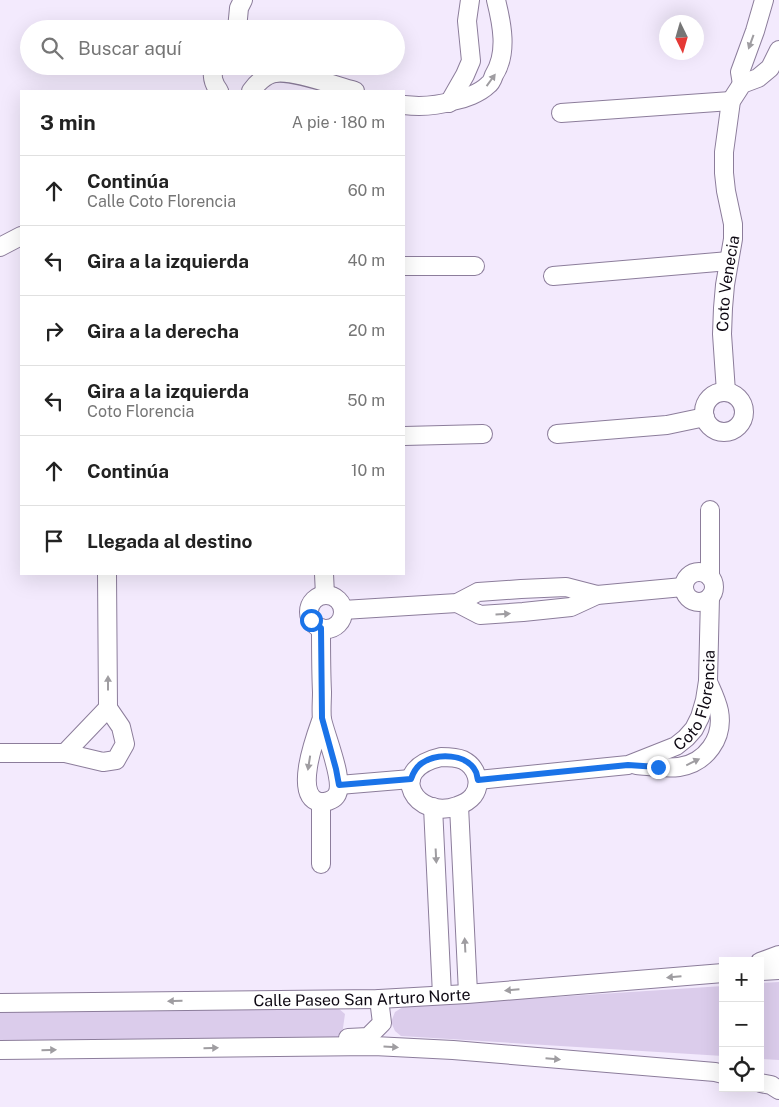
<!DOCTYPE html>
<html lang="es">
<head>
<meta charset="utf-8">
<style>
	body { margin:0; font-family:"Public Sans",sans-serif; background:#f2f2f2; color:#222 }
	.controls { position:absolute; right:15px; bottom:15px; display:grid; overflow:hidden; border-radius:0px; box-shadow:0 5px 20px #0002 }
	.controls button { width:45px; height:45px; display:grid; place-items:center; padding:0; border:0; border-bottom:1px solid #e0e0e0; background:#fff; color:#222; font:25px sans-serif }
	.compass { position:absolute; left:659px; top:15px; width:45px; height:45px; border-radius:50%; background:#fff; box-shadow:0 5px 20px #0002; rotate:175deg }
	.stop { position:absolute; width:15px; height:15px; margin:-11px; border:4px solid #1a73e8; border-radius:50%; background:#fff }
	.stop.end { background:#1a73e8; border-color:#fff; box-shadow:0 1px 5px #0008 }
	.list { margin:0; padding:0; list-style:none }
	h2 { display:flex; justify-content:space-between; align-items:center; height:65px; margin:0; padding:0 20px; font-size:21px }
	h2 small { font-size:16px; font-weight:400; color:#767676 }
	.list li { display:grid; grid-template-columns:32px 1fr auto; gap:15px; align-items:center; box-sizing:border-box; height:70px; padding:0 20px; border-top:1px solid #e0e0e0 }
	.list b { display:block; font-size:19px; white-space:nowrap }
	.list p { margin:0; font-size:16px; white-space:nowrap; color:#767676 }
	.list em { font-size:16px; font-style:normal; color:#767676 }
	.icon { flex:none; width:28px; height:28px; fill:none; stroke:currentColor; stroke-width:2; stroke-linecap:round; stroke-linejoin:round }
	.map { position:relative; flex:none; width:779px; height:1107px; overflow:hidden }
	.search { position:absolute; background:#fff; box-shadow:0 5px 20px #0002; left:20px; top:20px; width:385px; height:55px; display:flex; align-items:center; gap:12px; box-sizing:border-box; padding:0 18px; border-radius:28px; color:#767676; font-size:19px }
	.panel { position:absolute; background:#fff; box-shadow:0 5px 20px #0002; left:20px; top:90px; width:385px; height:485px; border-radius:0px }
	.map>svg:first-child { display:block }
	.green { fill:#dbcceb }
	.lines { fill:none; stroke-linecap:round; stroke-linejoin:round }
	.minor-casing { stroke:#8c7d9b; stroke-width:20 }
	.minor { stroke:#fff; stroke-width:18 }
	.oneway { fill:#9f9da1 }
	.route { stroke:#1a73e8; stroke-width:6 }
	.labels { text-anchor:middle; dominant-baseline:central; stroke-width:5; stroke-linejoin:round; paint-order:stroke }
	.street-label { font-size:16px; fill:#0e0913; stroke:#fcfcfc }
</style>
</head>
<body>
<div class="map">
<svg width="779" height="1107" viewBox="0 0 779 1107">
	<rect width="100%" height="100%" fill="#f3eafd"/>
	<!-- green -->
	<path class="green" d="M779,982V1060L760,1059V983Z
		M723,986V1056L401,1036L395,1031L391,1022L395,1012L403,1007Z
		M338,1008L345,1014L341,1042L0,1047V1012Z"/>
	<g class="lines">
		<defs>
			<g id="minor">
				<path d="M237,29L239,8L243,0"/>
				<path d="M214,66C211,76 213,83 219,91"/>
				<path d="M742,84L740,72L755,31L764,0"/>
				<path d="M251,91C256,84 266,74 275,73C294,70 335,86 355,91"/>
				<path d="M449,103L465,75L471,61L467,21L470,0"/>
				<path d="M404,105C421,107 436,106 453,101C464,99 480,93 488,85C491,83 493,78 494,75C508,53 502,24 496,0"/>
				<path d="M561,113L731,101"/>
				<path d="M0,247L21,236"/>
				<path d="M404,266H475"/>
				<path d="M553,276L729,261"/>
				<circle cx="724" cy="412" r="20"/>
				<path id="s1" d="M726,392L722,334L723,308L725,285L733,239V224L726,191L724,173V152L731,101L742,84L758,78L770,68L779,50"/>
				<path d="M557,434L667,425L705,417"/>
				<path d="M404,436L483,434"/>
				<path d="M710,510V577"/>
				<circle cx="699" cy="587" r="15"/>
				<path d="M324,574L325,595"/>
				<circle cx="326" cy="612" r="17"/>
				<path d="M457,603L480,615L523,612L571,607L597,595L683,587"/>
				<path d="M343,610L457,603L478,592L521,589L566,587L597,595"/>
				<path d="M321,628C321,649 321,671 322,692C322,701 321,711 322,719C325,735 346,783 336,796C333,800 325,803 319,802C293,795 316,735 322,718"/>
				<path d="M0,753H65L103,762L116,760L125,744L121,727L108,708L107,574"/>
				<path d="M65,753L108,708"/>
				<path d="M441,757C449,757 456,757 463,760C477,767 482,784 473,796C469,801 463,804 457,806C417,821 384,770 441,757Z"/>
				<path d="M636,765C650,766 665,769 679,767C706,763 724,738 719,711C717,701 712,691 708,682"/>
				<path id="s2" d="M478,780L628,765L676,746L686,738L694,729L700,717L705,700L708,681L710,597"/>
				<path d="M339,785L411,779"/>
				<path d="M459,806L468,993"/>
				<path d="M433,807L442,995"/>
				<path d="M321,864V802"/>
				<path d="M760,962L779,955"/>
				<path d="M760,971L779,970"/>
				<path id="s3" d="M0,1003L379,999L467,994L723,973"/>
				<path d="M348,1038L368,1037L382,1023L379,999"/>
				<path d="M0,1050L374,1046L453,1050L715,1072L723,1074"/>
				<path d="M760,1083L771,1085L779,1090"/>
			</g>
		</defs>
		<!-- minor casing -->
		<use href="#minor" class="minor-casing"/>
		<!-- minor -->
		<use href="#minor" class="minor"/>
	</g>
	<!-- one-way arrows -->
	<defs><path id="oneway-solid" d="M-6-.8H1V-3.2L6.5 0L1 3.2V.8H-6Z" transform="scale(1.25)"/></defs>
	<g class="oneway">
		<use href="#oneway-solid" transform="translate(751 42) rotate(110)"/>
		<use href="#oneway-solid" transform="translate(491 80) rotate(-54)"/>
		<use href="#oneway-solid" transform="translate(503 614) rotate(-3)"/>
		<use href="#oneway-solid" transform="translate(108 683) rotate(-90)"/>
		<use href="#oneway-solid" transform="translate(693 762) rotate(-26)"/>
		<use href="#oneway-solid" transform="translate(309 763) rotate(99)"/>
		<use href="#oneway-solid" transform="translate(436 856) rotate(87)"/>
		<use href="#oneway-solid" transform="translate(465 945) rotate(-93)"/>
		<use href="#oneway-solid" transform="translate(674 977) rotate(175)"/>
		<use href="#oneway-solid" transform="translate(512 990) rotate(175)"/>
		<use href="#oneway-solid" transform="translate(175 1001) rotate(179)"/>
		<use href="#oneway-solid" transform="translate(391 1047) rotate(3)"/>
		<use href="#oneway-solid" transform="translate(211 1048) rotate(-1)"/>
		<use href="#oneway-solid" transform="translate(49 1050) rotate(-1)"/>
		<use href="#oneway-solid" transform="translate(553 1059) rotate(5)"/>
	</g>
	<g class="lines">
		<!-- route -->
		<path class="route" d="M311,620L315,624L321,628L322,718L336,769L339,785L411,779C413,773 416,767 422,763C437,753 467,753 476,772C477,774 477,777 478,780L628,765L658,767"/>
	</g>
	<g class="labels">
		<!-- street labels -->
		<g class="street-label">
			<text stroke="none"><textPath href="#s1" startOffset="109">Coto Venecia</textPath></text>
			<text stroke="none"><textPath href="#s2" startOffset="255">Coto Florencia</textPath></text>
			<text stroke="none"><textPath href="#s3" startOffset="362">Calle Paseo San Arturo Norte</textPath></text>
		</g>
	</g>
</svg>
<div class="controls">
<button>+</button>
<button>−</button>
<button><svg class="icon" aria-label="locate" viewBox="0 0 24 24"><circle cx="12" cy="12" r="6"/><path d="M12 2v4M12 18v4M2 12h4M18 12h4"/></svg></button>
</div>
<svg class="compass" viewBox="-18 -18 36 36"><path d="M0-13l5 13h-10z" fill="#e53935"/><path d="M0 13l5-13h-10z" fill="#767676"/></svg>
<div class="stop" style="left:311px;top:620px"></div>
<div class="stop end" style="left:658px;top:767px"></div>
<div class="search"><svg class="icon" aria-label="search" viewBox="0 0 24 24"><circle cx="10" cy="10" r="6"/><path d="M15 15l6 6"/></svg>Buscar aquí</div>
<section class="panel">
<h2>3 min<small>A pie · 180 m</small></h2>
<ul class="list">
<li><svg class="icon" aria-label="ahead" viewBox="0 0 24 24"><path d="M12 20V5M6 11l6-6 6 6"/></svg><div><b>Continúa</b><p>Calle Coto Florencia</p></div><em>60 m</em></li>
<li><svg class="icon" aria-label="left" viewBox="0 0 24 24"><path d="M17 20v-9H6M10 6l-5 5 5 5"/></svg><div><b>Gira a la izquierda</b></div><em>40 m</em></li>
<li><svg class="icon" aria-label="right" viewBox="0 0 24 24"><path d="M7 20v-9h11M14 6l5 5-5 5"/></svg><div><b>Gira a la derecha</b></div><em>20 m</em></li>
<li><svg class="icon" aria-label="left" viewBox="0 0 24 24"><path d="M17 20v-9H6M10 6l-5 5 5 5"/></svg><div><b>Gira a la izquierda</b><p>Coto Florencia</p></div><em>50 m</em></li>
<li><svg class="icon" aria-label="ahead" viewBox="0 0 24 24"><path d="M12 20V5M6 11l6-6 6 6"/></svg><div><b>Continúa</b></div><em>10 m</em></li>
<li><svg class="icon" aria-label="arrive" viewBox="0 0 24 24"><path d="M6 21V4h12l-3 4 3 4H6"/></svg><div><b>Llegada al destino</b></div></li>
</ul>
</section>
</div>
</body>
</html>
